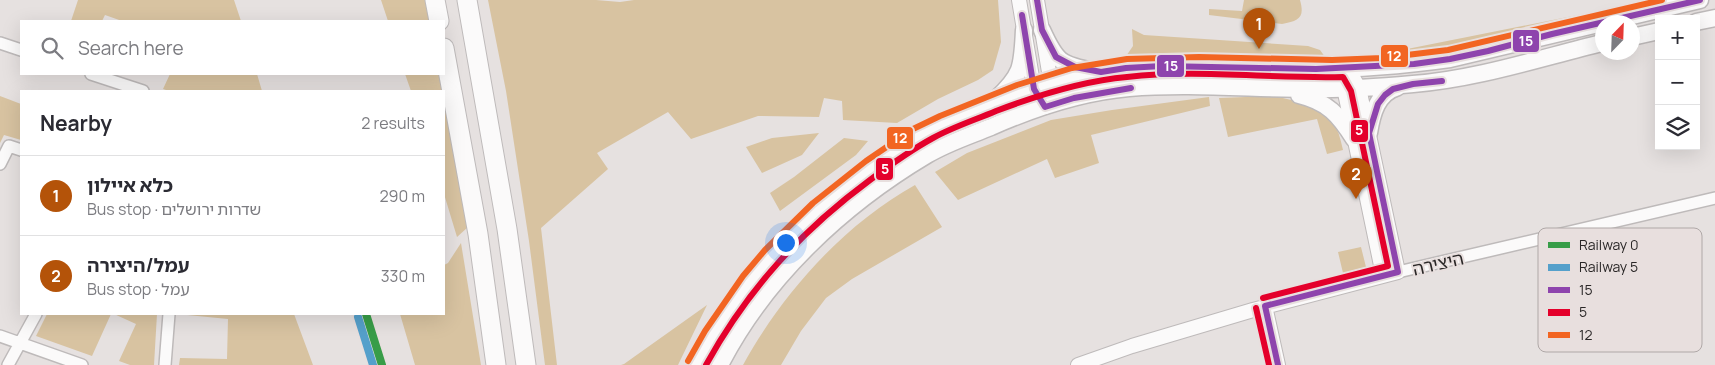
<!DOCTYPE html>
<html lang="en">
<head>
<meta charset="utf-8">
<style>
	body { margin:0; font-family:Manrope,"Noto Sans Hebrew",sans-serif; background:#f7f7f7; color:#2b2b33 }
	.controls { position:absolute; right:15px; top:15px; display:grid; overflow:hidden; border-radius:0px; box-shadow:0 5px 20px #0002 }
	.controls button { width:45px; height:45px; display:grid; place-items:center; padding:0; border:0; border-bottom:1px solid #e1e1e2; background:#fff; color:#2b2b33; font:25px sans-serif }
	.compass { position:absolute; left:1595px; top:15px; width:45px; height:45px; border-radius:50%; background:#fff; box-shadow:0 5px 20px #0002; rotate:23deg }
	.you { position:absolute; left:785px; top:242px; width:18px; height:18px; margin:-12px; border:4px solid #fff; border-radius:50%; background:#1a73e8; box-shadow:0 0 0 8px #1a73e833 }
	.badge { display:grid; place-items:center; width:32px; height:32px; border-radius:50%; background:#b45309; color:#fff; font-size:16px; font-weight:700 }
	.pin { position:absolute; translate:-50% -41px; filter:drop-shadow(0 1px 2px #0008) }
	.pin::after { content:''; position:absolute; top:26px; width:18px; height:15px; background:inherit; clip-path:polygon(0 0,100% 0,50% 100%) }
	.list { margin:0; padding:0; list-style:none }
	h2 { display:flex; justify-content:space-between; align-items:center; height:65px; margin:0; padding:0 20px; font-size:21px }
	h2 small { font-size:16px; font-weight:400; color:#7c7c81 }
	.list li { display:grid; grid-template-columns:32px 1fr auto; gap:15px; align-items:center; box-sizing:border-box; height:80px; padding:0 20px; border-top:1px solid #e1e1e2 }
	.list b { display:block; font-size:19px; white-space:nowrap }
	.list p { margin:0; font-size:16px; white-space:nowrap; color:#7c7c81 }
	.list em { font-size:16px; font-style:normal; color:#7c7c81 }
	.icon { flex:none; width:28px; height:28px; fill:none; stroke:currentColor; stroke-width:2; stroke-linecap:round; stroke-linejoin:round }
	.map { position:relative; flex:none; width:1715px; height:365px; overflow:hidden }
	.search { position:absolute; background:#fff; box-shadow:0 5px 20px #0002; left:20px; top:20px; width:425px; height:55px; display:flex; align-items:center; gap:12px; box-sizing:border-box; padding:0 18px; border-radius:0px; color:#7c7c81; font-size:19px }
	.panel { position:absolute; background:#fff; box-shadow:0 5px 20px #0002; left:20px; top:90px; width:425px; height:225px; border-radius:0px }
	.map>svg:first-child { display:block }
	.green { fill:#d8c3a1 }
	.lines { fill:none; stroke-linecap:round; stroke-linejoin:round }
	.minor-casing { stroke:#bebaba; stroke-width:14 }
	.tertiary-casing { stroke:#bebaba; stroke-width:16 }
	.secondary-casing { stroke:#bebaba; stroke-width:19 }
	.trunk-casing { stroke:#bebaba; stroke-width:21 }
	.minor { stroke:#fbfafa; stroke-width:11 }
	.tertiary { stroke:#fbfafa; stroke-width:14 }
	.secondary { stroke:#fbfafa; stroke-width:16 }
	.trunk { stroke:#fbfafa; stroke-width:19 }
	.bus-1-casing { stroke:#e8dfde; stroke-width:10 }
	.bus-2-casing { stroke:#e8dfde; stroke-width:10 }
	.bus-3-casing { stroke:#e8dfde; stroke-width:10 }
	.bus-1 { stroke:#8e44ad; stroke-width:6 }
	.bus-2 { stroke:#e4002b; stroke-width:6 }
	.bus-3 { stroke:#f26522; stroke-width:6 }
	.rail-1-casing { stroke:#e8dfde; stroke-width:11 }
	.rail-2-casing { stroke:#e8dfde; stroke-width:11 }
	.rail-1 { stroke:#389d48; stroke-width:8 }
	.rail-2 { stroke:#55a0cb; stroke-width:8 }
	.labels { text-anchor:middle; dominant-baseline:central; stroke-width:4; stroke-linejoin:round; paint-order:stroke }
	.street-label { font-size:18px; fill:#2a2727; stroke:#e8dfde }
	.key { fill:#e8dfde; stroke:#afa8a7; stroke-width:1 }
	.key-label { font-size:14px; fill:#2a2727 }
	.line-badge { stroke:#e8dfde; stroke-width:2 }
	.badge-label { font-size:14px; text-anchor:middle; font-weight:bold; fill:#fff }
</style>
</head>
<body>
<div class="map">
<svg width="1715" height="365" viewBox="0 0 1715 365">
	<rect width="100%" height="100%" fill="#e6e1e0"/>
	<!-- green -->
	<path class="green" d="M78,0H234L241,21H122L105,15L102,21H71Z
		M381,0H426L430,21H388Z
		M488,0H596L620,2L634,0H998L1001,42L993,70L978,80L938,99L897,123L843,120L842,101L824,98L819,117L758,116L691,139L668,112L597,153L608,169L541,228L557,365H545L529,241L506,91Z
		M1244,0H1300C1305,18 1299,21 1282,24L1209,15V9L1242,11Z
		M1623,6L1481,46L1437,55L1377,60L1387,53Z
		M1132,29L1144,35L1308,46L1320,50L1328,61H1139L1122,62L1133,46Z
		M170,74H257L262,91H169L163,89Z
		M405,74H440L443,91H411Z
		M444,95L468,227L457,237L444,194Z
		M0,96L21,104V140L4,135L0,143Z
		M1274,96C1294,101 1323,105 1334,124C1339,131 1341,142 1343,150L1327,154L1317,119L1228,137L1219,98Z
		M1209,97L1210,106L1091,135L1099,163L1055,178L1047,159L958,200L935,172L967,153L1051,120L1112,110Z
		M819,133L802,155L762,173L746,147L772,138Z
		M844,138L868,141L856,155L780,211L770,193L794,177Z
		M915,185L942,227L852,279L826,298L801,331L781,365H743C782,294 843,225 915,185Z
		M461,243L481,365H415L400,314H444V265L448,263Z
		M1361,247L1366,267L1343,273L1338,252Z
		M707,305L678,365H621L624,364Z
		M47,314H111L92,356L36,336Z
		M114,314H157L154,365H130L119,361L136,324Z
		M177,314H294L313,365H179L180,358L227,359L228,319Z"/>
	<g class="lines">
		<defs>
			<path id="minor" d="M0,43L21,50
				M91,74L143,91
				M0,164L9,146L21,150
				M1398,272L1715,198
				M0,336L82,365
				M8,365L36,314
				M165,365L169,314"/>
			<path id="tertiary" d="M1019,0L1034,89L1045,107
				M1037,0L1051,84L1045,107
				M1346,80L1344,88L1383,275
				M1265,306L1278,365
				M1078,365L1132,346L1253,310L1398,272L1359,88L1348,68"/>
			<path id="secondary" d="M1696,22L1715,18
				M1042,30C1056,61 1060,65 1094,71
				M1632,37L1659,31
				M1299,95C1328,102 1339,115 1354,139
				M996,99C1023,74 1022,66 1024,30
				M1369,133C1372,114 1377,93 1398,87
				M696,365C737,285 798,220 871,168C886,157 902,146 918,136C940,124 963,116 986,107C1030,88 1080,71 1128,68C1191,63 1253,69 1316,69C1360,69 1406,65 1450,59L1700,0
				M720,365C765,277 843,205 927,155C947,143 969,136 991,127C1034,108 1082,92 1129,88C1190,83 1252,89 1313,89C1346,90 1380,87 1413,84C1477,79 1540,58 1602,43"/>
			<path id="trunk" d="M435,0L439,21
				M467,0L507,229L526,365
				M444,48L478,234L496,365"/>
		</defs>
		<!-- minor casing -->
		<use href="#minor" class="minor-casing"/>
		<!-- tertiary casing -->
		<use href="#tertiary" class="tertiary-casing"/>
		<!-- secondary casing -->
		<use href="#secondary" class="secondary-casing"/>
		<!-- trunk casing -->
		<use href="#trunk" class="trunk-casing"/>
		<!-- minor -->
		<use href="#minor" class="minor"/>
		<!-- tertiary -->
		<use href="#tertiary" class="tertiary"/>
		<!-- secondary -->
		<use href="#secondary" class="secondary"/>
		<!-- trunk -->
		<use href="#trunk" class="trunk"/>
		<defs>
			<path id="bus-1" d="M1037,0L1042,30L1056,57L1075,67L1101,72L1126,68L1162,66L1316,69L1414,64L1450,59L1488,51L1552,34L1700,0
				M1022,15L1034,89L1045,107L1074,98L1131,88
				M1265,306L1398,272L1369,133L1378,104L1385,95L1393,89L1413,84L1442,81
				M1265,306L1278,365"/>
			<path id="bus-2" d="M1256,308L1269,365
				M706,365C748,289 801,231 870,180C890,165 911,150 933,138C953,127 975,120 996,111C1038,95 1082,81 1127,77C1199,69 1271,79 1343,77L1351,91L1388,266L1263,298"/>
			<path id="bus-3" d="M688,361L705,331L743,276L765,250L813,203L866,161L913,129L940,116L1017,85L1072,68L1127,59L1199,57L1332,60L1382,58L1448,50L1662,0"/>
		</defs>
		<!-- bus-1 casing -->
		<use href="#bus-1" class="bus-1-casing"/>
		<!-- bus-2 casing -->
		<use href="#bus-2" class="bus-2-casing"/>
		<!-- bus-3 casing -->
		<use href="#bus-3" class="bus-3-casing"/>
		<!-- bus-1 -->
		<use href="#bus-1" class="bus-1"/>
		<!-- bus-2 -->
		<use href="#bus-2" class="bus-2"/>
		<!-- bus-3 -->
		<use href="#bus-3" class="bus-3"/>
		<defs>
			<path id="rail-1" d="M366,314L382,365"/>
			<path id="rail-2" d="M358,317L373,365"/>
		</defs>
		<!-- rail-1 casing -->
		<use href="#rail-1" class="rail-1-casing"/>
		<!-- rail-2 casing -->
		<use href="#rail-2" class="rail-2-casing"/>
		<!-- rail-1 -->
		<use href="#rail-1" class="rail-1"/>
		<!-- rail-2 -->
		<use href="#rail-2" class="rail-2"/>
	</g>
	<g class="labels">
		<!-- street labels -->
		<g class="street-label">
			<text transform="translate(1438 263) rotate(-13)">היצירה</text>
		</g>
	</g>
	<!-- legend -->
	<rect x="1538" y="228" width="164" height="124" rx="8" class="key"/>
	<rect x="1548" y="242" width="22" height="6" fill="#389d48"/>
	<rect x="1548" y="264" width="22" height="7" fill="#55a0cb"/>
	<rect x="1548" y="287" width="22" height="6" fill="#8e44ad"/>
	<rect x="1548" y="309" width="22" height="7" fill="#e4002b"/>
	<rect x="1548" y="332" width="22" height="6" fill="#f26522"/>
	<g class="key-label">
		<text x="1579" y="250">Railway 0</text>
		<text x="1579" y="272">Railway 5</text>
		<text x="1579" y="295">15</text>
		<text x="1579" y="317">5</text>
		<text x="1579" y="340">12</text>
	</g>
	<g class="line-badge">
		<rect x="1512" y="29" width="28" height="24" rx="5" fill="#8e44ad"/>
		<rect x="1380" y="44" width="29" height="24" rx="5" fill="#f26522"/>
		<rect x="1156" y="54" width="29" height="24" rx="5" fill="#8e44ad"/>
		<rect x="1350" y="119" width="19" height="24" rx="5" fill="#e4002b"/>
		<rect x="886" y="126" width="28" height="24" rx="5" fill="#f26522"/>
		<rect x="875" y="157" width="19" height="24" rx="5" fill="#e4002b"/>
	</g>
	<g class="badge-label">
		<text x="1526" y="46">15</text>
		<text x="1394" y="61">12</text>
		<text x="1171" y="71">15</text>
		<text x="1359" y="135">5</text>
		<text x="900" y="143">12</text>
		<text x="885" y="174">5</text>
	</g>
</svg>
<div class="controls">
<button>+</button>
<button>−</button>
<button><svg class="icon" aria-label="layers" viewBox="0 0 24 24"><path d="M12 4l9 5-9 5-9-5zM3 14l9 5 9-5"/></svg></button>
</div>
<svg class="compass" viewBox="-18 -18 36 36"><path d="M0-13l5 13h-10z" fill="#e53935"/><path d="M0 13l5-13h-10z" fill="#7c7c81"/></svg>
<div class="you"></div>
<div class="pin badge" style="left:1259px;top:49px">1</div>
<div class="pin badge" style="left:1356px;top:199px">2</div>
<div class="search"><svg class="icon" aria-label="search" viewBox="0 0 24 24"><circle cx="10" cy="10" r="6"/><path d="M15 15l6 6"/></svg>Search here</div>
<section class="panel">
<h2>Nearby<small>2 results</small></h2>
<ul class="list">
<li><span class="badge">1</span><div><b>כלא איילון</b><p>Bus stop · שדרות ירושלים</p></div><em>290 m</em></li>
<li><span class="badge">2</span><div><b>עמל/היצירה</b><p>Bus stop · עמל</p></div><em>330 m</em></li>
</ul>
</section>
</div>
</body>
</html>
